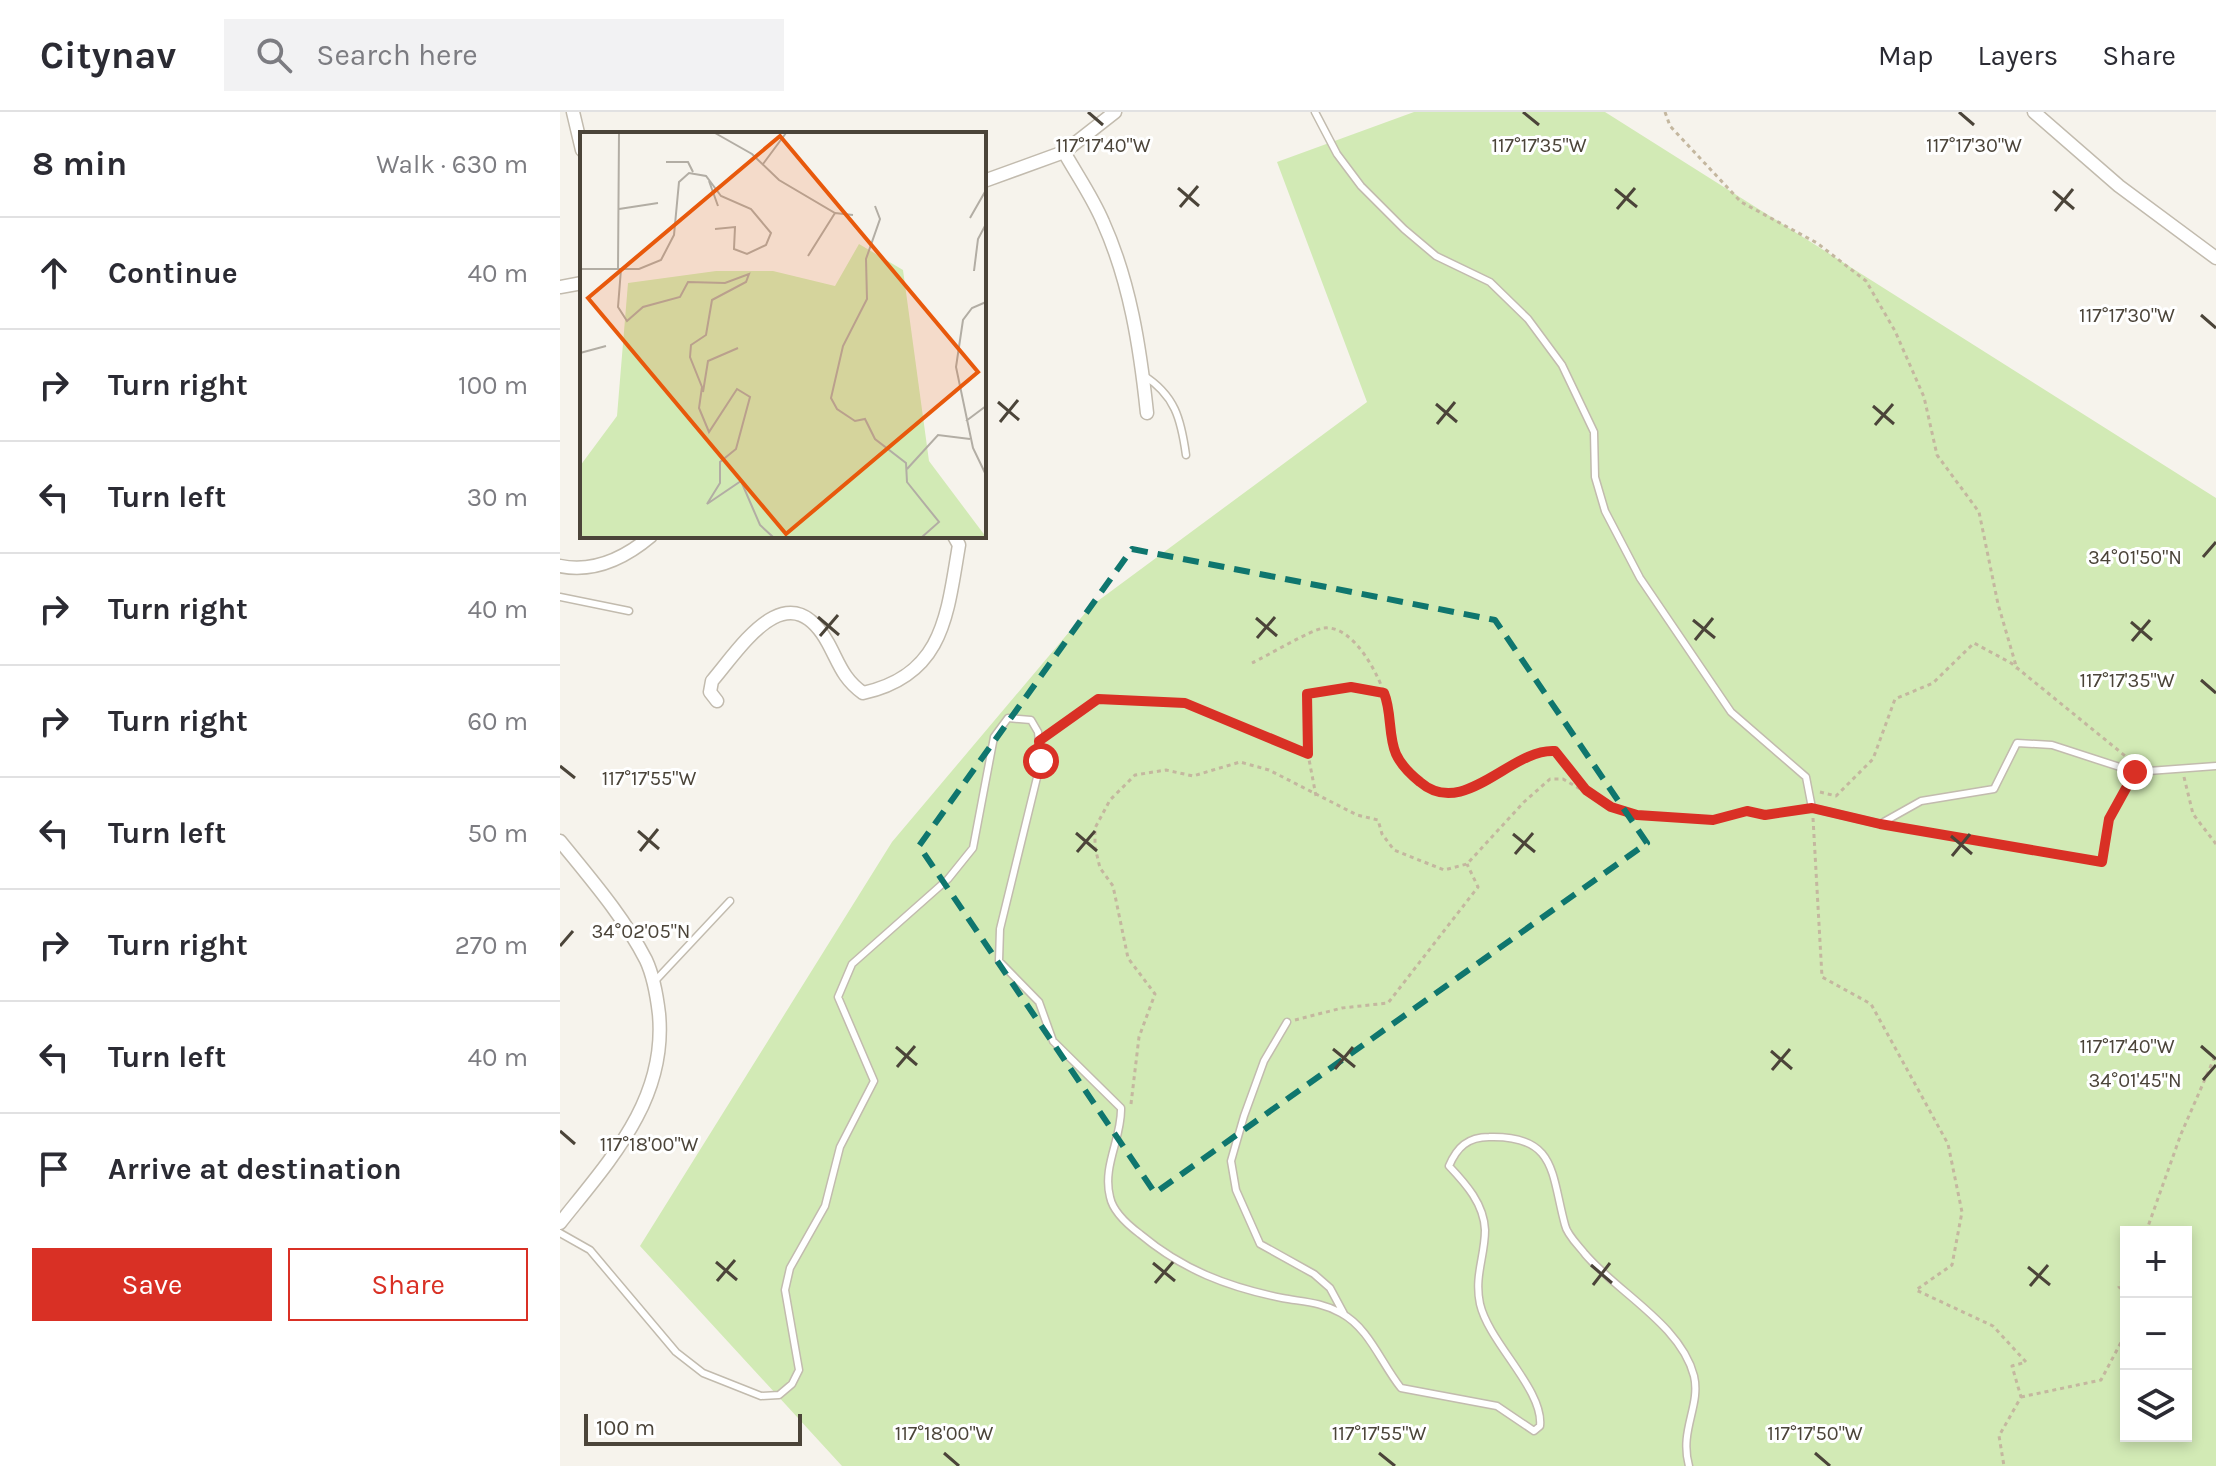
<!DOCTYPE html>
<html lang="en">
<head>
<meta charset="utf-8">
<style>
	body { margin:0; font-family:Karla,sans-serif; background:#f2f2f3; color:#2b2b33 }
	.controls { position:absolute; right:24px; bottom:24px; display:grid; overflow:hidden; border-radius:0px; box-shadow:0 4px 12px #0003 }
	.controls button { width:72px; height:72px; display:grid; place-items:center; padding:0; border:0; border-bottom:2px solid #e1e1e2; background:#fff; color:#2b2b33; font:40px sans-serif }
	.scale { position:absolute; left:24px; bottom:20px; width:218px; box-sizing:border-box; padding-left:8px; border:4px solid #4b4439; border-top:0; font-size:22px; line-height:28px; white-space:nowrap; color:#4b4439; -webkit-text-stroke:6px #fff; paint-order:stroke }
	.stop { position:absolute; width:24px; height:24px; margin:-18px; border:6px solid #d93025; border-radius:50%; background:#fff }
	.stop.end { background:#d93025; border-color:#fff; box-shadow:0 2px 8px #0008 }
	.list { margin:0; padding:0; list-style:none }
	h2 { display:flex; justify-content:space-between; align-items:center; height:104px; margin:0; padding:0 32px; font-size:34px }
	h2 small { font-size:26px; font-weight:400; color:#7c7c81 }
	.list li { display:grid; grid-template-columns:52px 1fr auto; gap:24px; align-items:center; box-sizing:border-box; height:112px; padding:0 32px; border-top:2px solid #e1e1e2 }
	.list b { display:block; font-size:30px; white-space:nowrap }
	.list em { font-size:26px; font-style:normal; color:#7c7c81 }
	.actions { display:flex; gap:16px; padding:24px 32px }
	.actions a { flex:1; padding:18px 0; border:2px solid #d93025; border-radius:0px; text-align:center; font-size:28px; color:#d93025 }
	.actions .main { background:#d93025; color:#fff }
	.icon { flex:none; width:44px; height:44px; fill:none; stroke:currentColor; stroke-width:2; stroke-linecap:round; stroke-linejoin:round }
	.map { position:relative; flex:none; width:1656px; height:1354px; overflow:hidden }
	header { display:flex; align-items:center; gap:48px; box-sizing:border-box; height:112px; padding:0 40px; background:#fff; border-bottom:2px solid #e1e1e2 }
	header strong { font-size:38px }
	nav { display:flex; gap:44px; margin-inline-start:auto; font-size:28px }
	.search { width:560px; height:72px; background:#f2f2f3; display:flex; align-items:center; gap:20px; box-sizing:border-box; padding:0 28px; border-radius:0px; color:#7c7c81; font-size:30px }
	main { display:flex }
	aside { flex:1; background:#fff }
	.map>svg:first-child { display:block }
	.green { fill:#d2eab5; fill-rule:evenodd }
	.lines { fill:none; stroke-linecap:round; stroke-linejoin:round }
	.lane-casing { stroke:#c2bbae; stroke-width:9 }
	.street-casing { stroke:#c2bbae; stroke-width:15 }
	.path { stroke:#c4b79f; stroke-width:3; stroke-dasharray:4 4; stroke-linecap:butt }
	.lane { stroke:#fff; stroke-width:6 }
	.street { stroke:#fff; stroke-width:12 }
	.route { stroke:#d93025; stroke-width:10 }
	.marked { fill:none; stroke:#0f766e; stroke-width:6; stroke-dasharray:16 10; stroke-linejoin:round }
	.ticks { fill:none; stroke:#4b4439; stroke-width:3 }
	.inset-road { fill:none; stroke:#b2ada4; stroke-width:2 }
	.view { fill:#e8590c; fill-opacity:0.15; stroke:#e8590c; stroke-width:4 }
	.inset-edge { fill:none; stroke:#4b4439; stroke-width:4 }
	.ticks-label { font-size:20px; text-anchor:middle; fill:#4b4439; stroke:#fff; stroke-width:6; stroke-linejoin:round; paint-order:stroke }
</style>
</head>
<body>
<header>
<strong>Citynav</strong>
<div class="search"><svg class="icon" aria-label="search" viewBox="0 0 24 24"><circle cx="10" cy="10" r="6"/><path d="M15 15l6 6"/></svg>Search here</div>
<nav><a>Map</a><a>Layers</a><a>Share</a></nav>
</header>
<main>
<aside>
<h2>8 min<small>Walk · 630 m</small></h2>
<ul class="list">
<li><svg class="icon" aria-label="ahead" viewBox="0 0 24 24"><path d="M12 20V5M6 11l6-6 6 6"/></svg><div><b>Continue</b></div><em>40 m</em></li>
<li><svg class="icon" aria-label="right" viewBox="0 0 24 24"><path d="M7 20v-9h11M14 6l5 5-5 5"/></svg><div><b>Turn right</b></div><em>100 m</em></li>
<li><svg class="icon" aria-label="left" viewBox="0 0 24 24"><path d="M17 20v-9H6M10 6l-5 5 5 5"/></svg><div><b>Turn left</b></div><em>30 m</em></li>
<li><svg class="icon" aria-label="right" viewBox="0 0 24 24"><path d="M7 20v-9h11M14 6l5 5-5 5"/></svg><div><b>Turn right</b></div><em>40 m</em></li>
<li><svg class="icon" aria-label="right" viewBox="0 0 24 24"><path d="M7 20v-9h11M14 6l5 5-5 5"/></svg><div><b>Turn right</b></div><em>60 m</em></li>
<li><svg class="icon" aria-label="left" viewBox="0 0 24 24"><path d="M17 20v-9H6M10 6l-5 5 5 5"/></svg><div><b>Turn left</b></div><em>50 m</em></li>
<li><svg class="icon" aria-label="right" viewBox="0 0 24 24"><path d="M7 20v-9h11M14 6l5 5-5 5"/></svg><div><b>Turn right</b></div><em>270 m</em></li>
<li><svg class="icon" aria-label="left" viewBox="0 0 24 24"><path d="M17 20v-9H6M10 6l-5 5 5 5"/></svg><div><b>Turn left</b></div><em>40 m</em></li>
<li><svg class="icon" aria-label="arrive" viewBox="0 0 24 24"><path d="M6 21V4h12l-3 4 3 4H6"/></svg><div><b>Arrive at destination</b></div></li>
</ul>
<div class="actions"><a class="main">Save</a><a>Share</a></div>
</aside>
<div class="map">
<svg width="1656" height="1354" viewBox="0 0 1656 1354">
	<rect width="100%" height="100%" fill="#f6f3ec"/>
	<!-- green -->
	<path class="green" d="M854,0H1045L1656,386V1354H282L80,1134L332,730L531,494L807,290L717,50ZM1566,1120H1626V1324H1566Z"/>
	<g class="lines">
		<defs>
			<path id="lane" d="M755,0L777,42L801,74L844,117L876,144L930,170L968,207L1002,253L1034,320L1035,365L1045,399L1080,466L1171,600L1246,665L1252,696L1320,712L1361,689L1434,677L1457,631L1492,633L1575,660L1656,654
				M583,263C615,283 621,307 626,343
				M0,485L69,499
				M95,869L170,789
				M727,910L704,949L684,1004L671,1049L676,1078L700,1132L754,1162L770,1176L784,1202
				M0,1121L30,1138L116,1240L143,1261L201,1284L219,1283L232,1272L239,1258L225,1178L230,1156L265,1094L280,1035L314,969L278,885L292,852L388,767L413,736L434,625L448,606L471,608L478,620L481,649L440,817L439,849L479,890L493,929L561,996C562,1026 542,1054 550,1085C553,1100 568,1113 580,1122C623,1158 668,1175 722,1186C744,1190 761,1190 781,1201C809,1216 821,1251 841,1276L937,1294L974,1319L980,1314C984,1278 929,1231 920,1192C914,1164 925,1144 925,1118C924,1092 906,1072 889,1054C897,1035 908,1025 929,1025C997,1023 991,1062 1005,1113C1007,1123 1019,1134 1025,1142C1057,1180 1121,1213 1134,1264C1141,1294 1119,1318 1129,1354"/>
			<path id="street" d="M13,0L22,38
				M1474,0L1559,74L1656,146
				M504,40C517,63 533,86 543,110C570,170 580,235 587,301
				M424,69L504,40L555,0
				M0,175L22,171
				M0,454C35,461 65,446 91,424
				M157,589L150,580L152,569C181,535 228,459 268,531C279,551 283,567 303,581C384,563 387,503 399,433L394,424
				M0,729C30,766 64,805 86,848C93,863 97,885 99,902C107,988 50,1048 0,1111"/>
		</defs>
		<!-- lane casing -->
		<use href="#lane" class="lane-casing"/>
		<!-- street casing -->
		<use href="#street" class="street-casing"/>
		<!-- path -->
		<path class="path" d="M1105,0L1110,14L1181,90L1257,131L1306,169L1335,219L1364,285L1377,343L1419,400L1438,492L1457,557
			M692,551C707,544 752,517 764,516C794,513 820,564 827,590C831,605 831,622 835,638C838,653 856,672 871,677C918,694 951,636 995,639L1024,675
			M489,622L538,587L625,591L748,642
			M1624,665L1633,702L1656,732
			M1260,680L1276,684L1313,647L1335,587L1373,571L1414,531L1451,551L1569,647
			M756,684L748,642L747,582L791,575L823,581
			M1253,706L1262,865L1311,892L1388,1032L1402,1100L1392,1153L1356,1178L1433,1214L1466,1250L1452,1254L1461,1285L1439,1324L1444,1354
			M1336,714L1542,750L1549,707L1570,669
			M735,908L782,896L828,891L918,775L907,752
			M571,992L579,925L595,882L568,846L553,774L540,756L535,735V716L550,688L575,663L606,658L633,664L680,650L709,658L797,703L818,708L822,722L834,738L884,758L907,752L964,690L990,667H1003L1051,695L1107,707L1153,708L1187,699L1205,703L1243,698
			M1586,1120L1621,1022L1656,942
			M1566,1160L1559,1175L1566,1180
			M1461,1285L1541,1268L1566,1221"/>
		<!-- lane -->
		<use href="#lane" class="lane"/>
		<!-- street -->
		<use href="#street" class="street"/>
	</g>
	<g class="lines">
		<!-- route -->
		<path class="route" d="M481,649L479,629L538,587L625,591L748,642L747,582L791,575L824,581C832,600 828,624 836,642C841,653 850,662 860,670C904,708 951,636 995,639L1026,678L1051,695L1077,703L1153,708L1187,699L1205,703L1252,696L1320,712L1542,750L1549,707L1575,660"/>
	</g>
	<!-- marked area -->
	<path class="marked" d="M572,437L935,508L1087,731L595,1081L359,734Z"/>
	<!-- ticks -->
	<path class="ticks" d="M528,0L543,13M963,0L979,13M1399,0L1414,13M618,76L639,94M1055,77L1077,95M1493,79L1514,97M620,95L638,74M1057,97L1075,76M1495,99L1513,77M1641,203L1656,216M438,290L459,308M876,292L897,310M1313,294L1334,312M440,310L458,288M877,312L895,290M1315,313L1333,292M1643,445L1656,430M258,505L279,523M696,506L717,524M1133,508L1155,526M1571,510L1592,528M260,524L278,503M697,526L715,505M1135,528L1153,506M1572,529L1590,508M1641,568L1656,581M0,654L15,666M78,719L99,737M516,721L537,739M953,722L975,740M1391,724L1412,742M80,739L98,717M517,740L535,719M955,742L973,721M1392,744L1410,722M0,834L13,819M1641,934L1656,947M336,935L357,953M773,937L795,955M1211,939L1232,957M337,955L355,934M775,957L793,935M1212,958L1230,937M1643,968L1656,953M0,1019L15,1032M156,1150L177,1168M593,1151L615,1169M1031,1153L1052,1171M1468,1155L1490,1173M157,1169L175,1148M595,1171L613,1150M1033,1173L1050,1151M1470,1174L1488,1153M384,1341L399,1354M819,1341L835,1354M1255,1341L1270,1354"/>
	<!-- overview -->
	<g transform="translate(20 20)">
		<rect width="406" height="406" fill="#f6f3ec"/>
		<path d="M279,112L323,138L349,329L406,405H0V334L37,284L48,151L136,139H193L255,154Z" fill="#d2eab5"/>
		<path class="inset-road" d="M135,1L172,22L199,48L255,81L273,83M86,30H108L113,40M183,32L206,1M129,49L138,74M295,74L300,87L286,127L287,167L263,214L251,266L257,277L275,289L285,287L295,307L326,331L327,350L359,390L342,405M39,77L78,71M390,86L406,58M228,124L255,81M0,137H59L81,128L94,103L99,50L109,41L126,44L141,64L171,77L191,101L186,113L167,122L154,117L155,95L135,97M38,137L39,1M41,137L38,175L47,189L63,175L100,165L108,150L145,151L169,142L166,150L132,168L126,203L111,213L110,225L122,255L119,276L129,300L157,257L170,265L156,317L140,330V351L127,372L161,349L180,393L193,405M394,139L398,107L406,92M406,170L392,176L383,188L376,235L393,316L406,343M0,221L26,214M123,260L128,229L158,216M386,289L406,274M327,337L358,303L390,307"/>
		<path class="view" d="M200,4L398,240L206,402L8,166Z"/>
		<rect width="406" height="406" class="inset-edge"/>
	</g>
	<g class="ticks-label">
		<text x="979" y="40">117°17'35"W</text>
		<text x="543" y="40">117°17'40"W</text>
		<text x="1414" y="40">117°17'30"W</text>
		<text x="1567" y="210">117°17'30"W</text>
		<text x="1575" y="452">34°01'50"N</text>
		<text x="1567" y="575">117°17'35"W</text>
		<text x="89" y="673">117°17'55"W</text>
		<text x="81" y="826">34°02'05"N</text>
		<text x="1567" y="941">117°17'40"W</text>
		<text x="1575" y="975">34°01'45"N</text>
		<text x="89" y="1039">117°18'00"W</text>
		<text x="384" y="1328">117°18'00"W</text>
		<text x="819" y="1328">117°17'55"W</text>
		<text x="1255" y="1328">117°17'50"W</text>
	</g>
</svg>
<div class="controls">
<button>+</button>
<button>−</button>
<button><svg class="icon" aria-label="layers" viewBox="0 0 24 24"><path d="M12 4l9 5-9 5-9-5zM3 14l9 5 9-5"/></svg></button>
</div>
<div class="scale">100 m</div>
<div class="stop" style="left:481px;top:649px"></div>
<div class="stop end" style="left:1575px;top:660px"></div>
</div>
</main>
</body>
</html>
